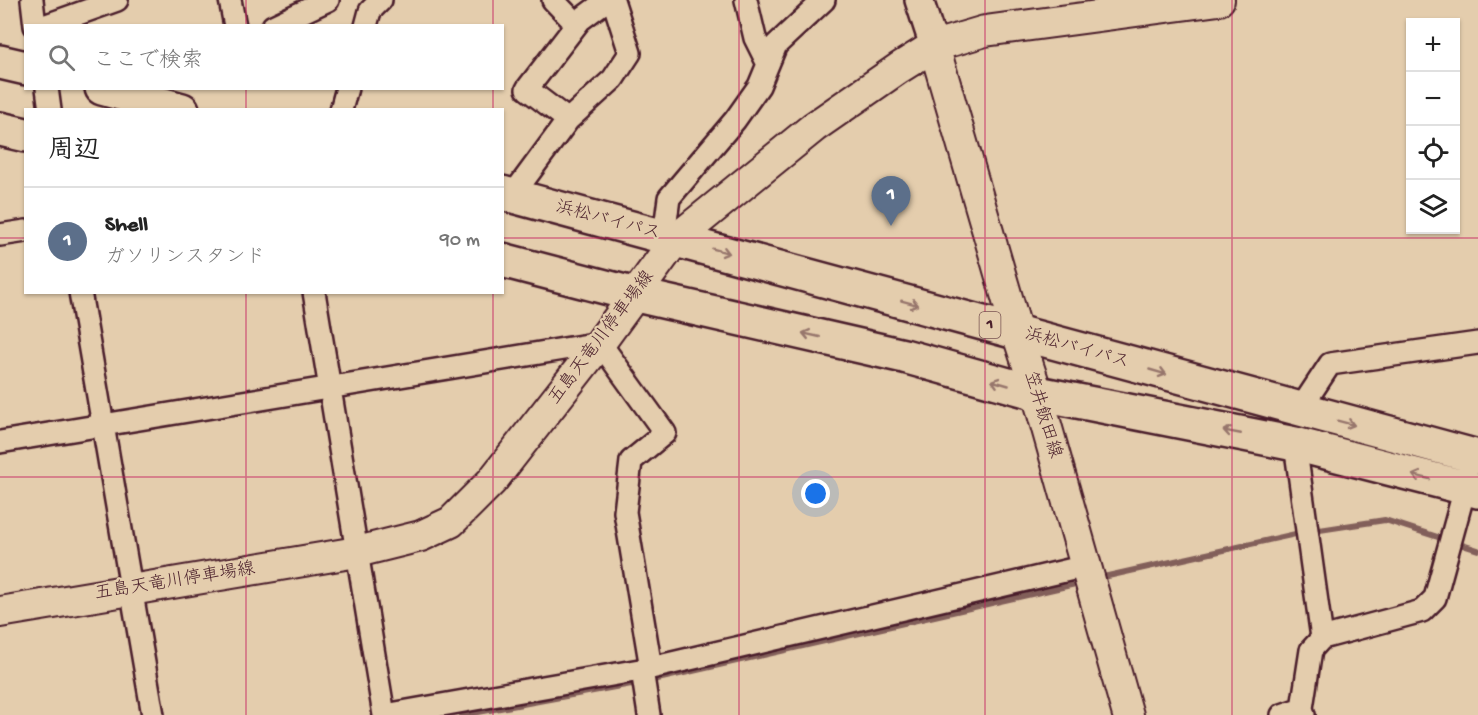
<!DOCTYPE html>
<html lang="ja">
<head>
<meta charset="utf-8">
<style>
	body { margin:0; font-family:"Gochi Hand","Klee One",sans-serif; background:#f2f2f2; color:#222 }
	.controls { position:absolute; right:18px; top:18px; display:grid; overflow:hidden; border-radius:0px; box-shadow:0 2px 4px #0004 }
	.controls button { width:54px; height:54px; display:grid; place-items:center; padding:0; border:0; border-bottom:2px solid #e0e0e0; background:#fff; color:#222; font:30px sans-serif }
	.you { position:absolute; left:816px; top:494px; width:21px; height:21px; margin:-15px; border:4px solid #fff; border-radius:50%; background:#1a73e8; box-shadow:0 0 0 9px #1a73e833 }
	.badge { display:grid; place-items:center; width:39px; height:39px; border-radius:50%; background:#d1495b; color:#fff; font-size:20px; font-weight:700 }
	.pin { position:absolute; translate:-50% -50px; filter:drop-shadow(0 2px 3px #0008) }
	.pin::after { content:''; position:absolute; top:32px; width:21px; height:18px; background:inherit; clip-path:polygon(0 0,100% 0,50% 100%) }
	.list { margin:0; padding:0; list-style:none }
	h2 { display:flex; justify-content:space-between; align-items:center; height:78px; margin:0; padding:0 24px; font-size:26px }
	h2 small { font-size:20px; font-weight:400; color:#767676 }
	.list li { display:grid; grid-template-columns:39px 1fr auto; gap:18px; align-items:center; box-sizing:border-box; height:108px; padding:0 24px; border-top:2px solid #e0e0e0 }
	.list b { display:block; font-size:22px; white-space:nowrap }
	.list p { margin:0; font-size:20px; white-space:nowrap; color:#767676 }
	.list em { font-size:20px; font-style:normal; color:#767676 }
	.icon { flex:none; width:33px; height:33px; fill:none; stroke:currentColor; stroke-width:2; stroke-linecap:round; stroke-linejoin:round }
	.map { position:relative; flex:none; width:1478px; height:715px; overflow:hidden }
	.search { position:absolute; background:#fff; box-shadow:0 2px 4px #0004; left:24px; top:24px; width:480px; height:66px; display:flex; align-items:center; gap:15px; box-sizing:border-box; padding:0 21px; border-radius:0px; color:#767676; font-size:22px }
	.panel { position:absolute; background:#fff; box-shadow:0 2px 4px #0004; left:24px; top:108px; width:480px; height:186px; border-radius:0px }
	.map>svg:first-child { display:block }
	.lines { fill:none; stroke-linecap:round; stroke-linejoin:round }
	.stream { stroke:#825f5a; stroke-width:6 }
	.minor-casing { stroke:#4a1f2b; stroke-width:26 }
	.tertiary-casing { stroke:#4a1f2b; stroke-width:32 }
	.secondary-casing { stroke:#4a1f2b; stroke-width:34 }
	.trunk-casing { stroke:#4a1f2b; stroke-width:38 }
	.minor { stroke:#e4cdad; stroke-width:21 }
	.tertiary { stroke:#e4cdad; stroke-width:27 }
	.secondary { stroke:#e4cdad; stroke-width:30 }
	.trunk { stroke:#e4cdad; stroke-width:33 }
	.oneway { stroke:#97766c }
	.grid { fill:none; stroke:#c2185b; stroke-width:1.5; stroke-opacity:0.55 }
	.labels { text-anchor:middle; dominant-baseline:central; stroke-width:4.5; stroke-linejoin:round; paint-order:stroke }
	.shield { fill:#e4cdad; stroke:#785352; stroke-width:1.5 }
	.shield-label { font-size:16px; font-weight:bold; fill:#4a1f2b }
	.street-label { font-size:18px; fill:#4a1f2b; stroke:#e4cdad }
</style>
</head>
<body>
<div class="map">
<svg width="1478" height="715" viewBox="0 0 1478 715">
	<rect width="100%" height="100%" fill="#e4cdad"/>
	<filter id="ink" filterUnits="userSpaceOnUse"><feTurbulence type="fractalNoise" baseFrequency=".0167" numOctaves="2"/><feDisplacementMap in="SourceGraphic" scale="12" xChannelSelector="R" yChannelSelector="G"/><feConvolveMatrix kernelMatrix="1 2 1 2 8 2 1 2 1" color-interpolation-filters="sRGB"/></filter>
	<g filter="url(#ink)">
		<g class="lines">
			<!-- stream -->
			<path class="stream" d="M1099,578L1300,533L1385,520L1478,550
				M462,715L653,680L1084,582"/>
			<defs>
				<path id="minor" d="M32,0L35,26
					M230,0L235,26
					M553,0L576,24
					M746,0L755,38L768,64
					M44,26L117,0
					M273,26L328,0
					M366,26L370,11L381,0
					M47,88L50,110
					M341,110L347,88
					M568,120L527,89L580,20L607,0
					M512,196L568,120L613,79L630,53L613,0
					M0,235L26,231
					M664,236L669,198L735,120L759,86L776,45L824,0
					M80,292L153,715
					M314,292L384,715
					M1299,411L1330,364L1478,343
					M0,442L600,343L665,433L631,461L625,512L651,668
					M1295,444L1322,638L1311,650L1302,708L1304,715
					M1322,638L1422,611L1435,598L1465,488
					M642,670L649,715
					M385,715L651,668L1086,566
					M1282,715L1302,708"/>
				<path id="tertiary" d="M919,0L934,46"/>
				<path id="secondary" d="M934,46L1017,332L1037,393L1128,715
					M0,612L357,552L421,536L451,522L492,481L600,343L676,239L814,127L899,68L934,46L985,31L1219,0"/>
				<path id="trunk" d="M0,62L26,68
					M102,88L182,110
					M0,129L26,135
					M502,193L1478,457
					M502,260L636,295L904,356L1037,393L1295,444L1478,491"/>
			</defs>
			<!-- minor casing -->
			<use href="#minor" class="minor-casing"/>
			<!-- tertiary casing -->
			<use href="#tertiary" class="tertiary-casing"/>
			<!-- secondary casing -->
			<use href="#secondary" class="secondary-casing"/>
			<!-- trunk casing -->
			<use href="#trunk" class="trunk-casing"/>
			<!-- minor -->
			<use href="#minor" class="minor"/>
			<!-- tertiary -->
			<use href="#tertiary" class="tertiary"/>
			<!-- secondary -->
			<use href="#secondary" class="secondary"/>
			<!-- trunk -->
			<use href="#trunk" class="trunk"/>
		</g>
		<!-- one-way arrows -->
		<defs><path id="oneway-shaft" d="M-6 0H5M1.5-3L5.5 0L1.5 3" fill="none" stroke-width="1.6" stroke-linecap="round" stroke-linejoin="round" transform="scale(1.5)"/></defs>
		<g class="oneway">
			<use href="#oneway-shaft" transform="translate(721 251) rotate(15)"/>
			<use href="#oneway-shaft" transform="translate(910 303) rotate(15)"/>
			<use href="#oneway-shaft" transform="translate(811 335) rotate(-167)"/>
			<use href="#oneway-shaft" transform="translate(1158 372) rotate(16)"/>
			<use href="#oneway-shaft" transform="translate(1000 383) rotate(-164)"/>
			<use href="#oneway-shaft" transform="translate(1346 423) rotate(15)"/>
			<use href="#oneway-shaft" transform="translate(1232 432) rotate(-169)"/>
			<use href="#oneway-shaft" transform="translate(1421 477) rotate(-166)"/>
		</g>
	</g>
	<!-- grid -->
	<path class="grid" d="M246,0V26M493,0V26M739,0V715M985,0V715M1232,0V715M246,88V110M493,88V110M0,238H26M502,238H1478M246,292V715M493,292V715M0,477H1478"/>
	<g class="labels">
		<!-- shield labels -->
		<rect class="shield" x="979.5" y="312" width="21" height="26" rx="4.5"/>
		<g class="shield-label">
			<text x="990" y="325">1</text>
		</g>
		<!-- street labels -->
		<g class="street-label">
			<text transform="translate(608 221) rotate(15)">浜松バイパス</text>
			<text transform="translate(602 338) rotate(-53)">五島天竜川停車場線</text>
			<text transform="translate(1077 349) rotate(16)">浜松バイパス</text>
			<text transform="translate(1042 415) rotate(73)">笠井飯田線</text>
			<text transform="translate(175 582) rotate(-9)">五島天竜川停車場線</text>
		</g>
	</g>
</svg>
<div class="controls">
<button>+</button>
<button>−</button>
<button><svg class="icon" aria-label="locate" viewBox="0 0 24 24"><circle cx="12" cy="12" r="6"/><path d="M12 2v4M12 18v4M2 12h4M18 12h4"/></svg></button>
<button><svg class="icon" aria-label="layers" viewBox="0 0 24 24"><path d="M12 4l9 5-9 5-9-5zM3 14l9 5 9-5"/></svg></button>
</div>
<div class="you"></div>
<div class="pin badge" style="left:891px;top:226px;background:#5c6f8a">1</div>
<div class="search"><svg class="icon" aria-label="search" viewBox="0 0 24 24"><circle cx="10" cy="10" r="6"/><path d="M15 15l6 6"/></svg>ここで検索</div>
<section class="panel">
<h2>周辺<small></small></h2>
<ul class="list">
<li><span class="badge" style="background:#5c6f8a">1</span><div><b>Shell</b><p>ガソリンスタンド</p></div><em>90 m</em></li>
</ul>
</section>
</div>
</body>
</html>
